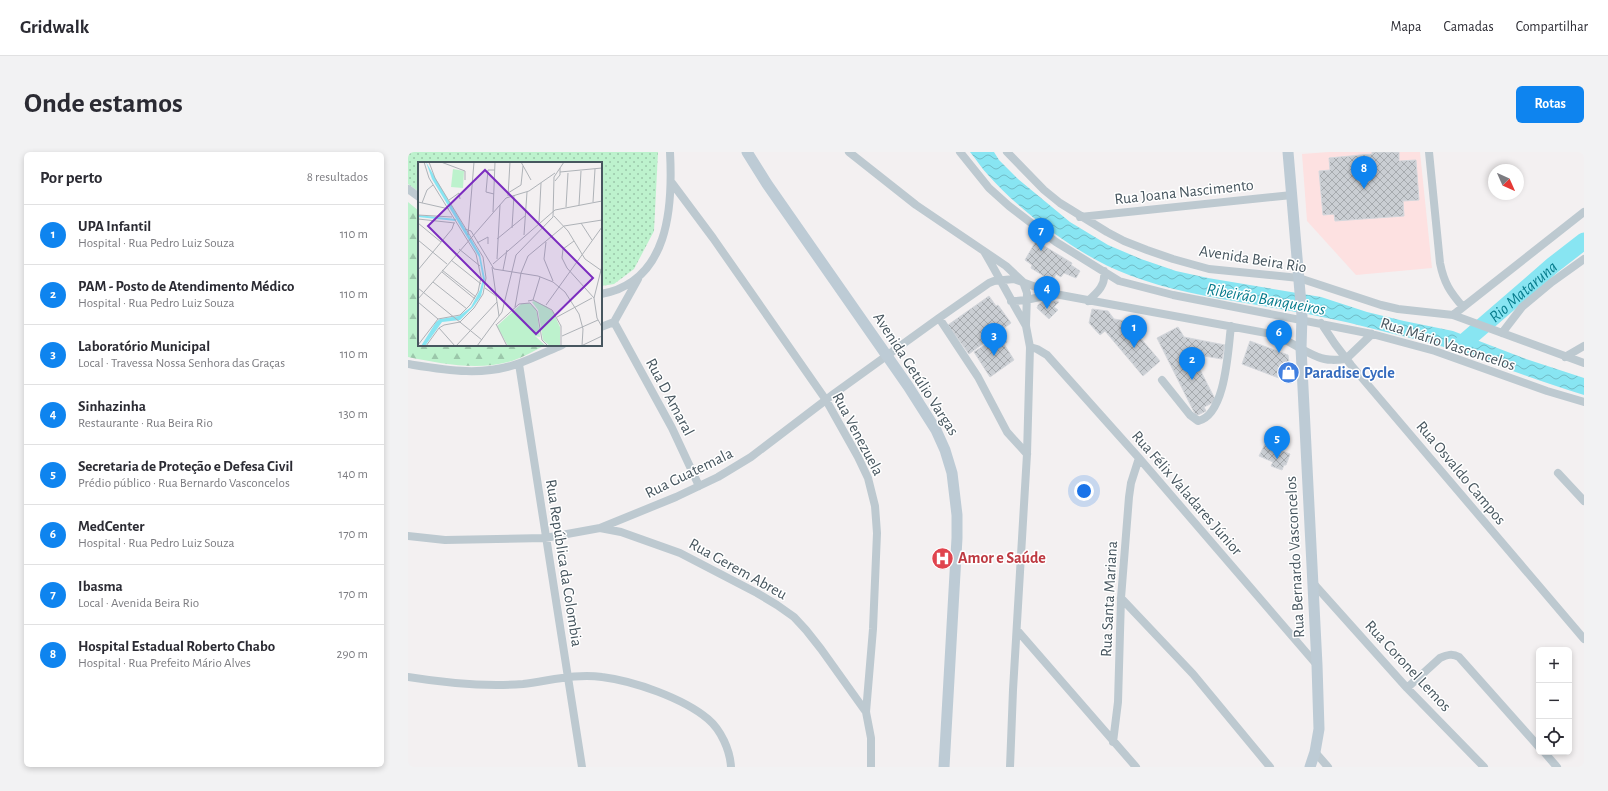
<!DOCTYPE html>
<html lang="pt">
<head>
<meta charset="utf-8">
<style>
	body { margin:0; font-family:"Alegreya Sans",sans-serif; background:#f2f2f3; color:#2b2b33 }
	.controls { position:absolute; right:12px; bottom:12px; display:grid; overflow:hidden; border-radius:6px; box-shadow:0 2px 6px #0003 }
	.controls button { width:36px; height:36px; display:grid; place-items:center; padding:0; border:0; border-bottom:1px solid #e1e1e2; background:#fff; color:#2b2b33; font:20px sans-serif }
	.compass { position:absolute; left:1080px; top:12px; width:36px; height:36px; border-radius:50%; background:#fff; box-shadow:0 2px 6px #0003; rotate:135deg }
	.you { position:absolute; left:676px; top:339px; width:14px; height:14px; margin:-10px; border:3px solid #fff; border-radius:50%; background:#1a73e8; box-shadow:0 0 0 6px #1a73e833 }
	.badge { display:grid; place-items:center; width:26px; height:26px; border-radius:50%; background:#0e84ef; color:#fff; font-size:13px; font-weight:700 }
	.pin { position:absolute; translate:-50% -33px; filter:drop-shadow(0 1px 2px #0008) }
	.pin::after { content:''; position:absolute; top:21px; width:14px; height:12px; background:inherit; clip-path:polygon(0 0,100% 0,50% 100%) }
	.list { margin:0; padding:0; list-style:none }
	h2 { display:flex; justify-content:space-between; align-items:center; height:52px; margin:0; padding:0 16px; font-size:17px }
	h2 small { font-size:13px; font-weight:400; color:#7c7c81 }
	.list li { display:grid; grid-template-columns:26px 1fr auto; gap:12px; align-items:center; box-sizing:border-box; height:60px; padding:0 16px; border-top:1px solid #e1e1e2 }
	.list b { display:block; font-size:15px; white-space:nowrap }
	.list p { margin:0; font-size:13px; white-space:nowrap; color:#7c7c81 }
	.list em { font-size:13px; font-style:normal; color:#7c7c81 }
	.icon { flex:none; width:22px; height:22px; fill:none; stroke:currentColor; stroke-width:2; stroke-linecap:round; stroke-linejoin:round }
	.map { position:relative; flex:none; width:1176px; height:615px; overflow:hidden; border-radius:6px }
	header { display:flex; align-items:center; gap:24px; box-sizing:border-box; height:56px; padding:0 20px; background:#fff; border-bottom:1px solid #e1e1e2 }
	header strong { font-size:19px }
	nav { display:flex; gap:22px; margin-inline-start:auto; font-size:14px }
	.intro { display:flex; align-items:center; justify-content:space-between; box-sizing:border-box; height:96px; padding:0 24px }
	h1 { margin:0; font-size:28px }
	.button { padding:10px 18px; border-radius:6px; background:#0e84ef; color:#fff; font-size:14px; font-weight:700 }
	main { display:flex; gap:24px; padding:0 24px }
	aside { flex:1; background:#fff; border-radius:6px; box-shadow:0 2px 6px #0003 }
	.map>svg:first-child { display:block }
	.medical { fill:#fde1e1 }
	.green { fill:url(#green-dots) }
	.forest { fill:url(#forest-firs) }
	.water { fill:url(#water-waves) }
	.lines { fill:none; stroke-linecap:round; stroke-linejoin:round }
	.river { stroke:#88e5f2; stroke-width:17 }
	.building { fill:url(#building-cross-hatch); stroke:#d4d7dc }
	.minor { stroke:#bdc9d0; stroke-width:8 }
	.secondary { stroke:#bdcbd5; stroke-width:11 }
	.labels { text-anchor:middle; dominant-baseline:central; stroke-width:3; stroke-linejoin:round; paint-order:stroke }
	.street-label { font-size:16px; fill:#47565f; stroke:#fff }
	.shop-label { font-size:16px; font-weight:bold; fill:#366cbe; stroke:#fff; text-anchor:start }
	.health-label { font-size:16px; font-weight:bold; fill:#be3a42; stroke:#fff; text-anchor:start }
	.water-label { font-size:17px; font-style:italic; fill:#077c8d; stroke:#fff }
	.inset-river { fill:none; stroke:#88e5f2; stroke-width:2 }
	.inset-road { fill:none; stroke:#aeb2b7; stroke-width:1 }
	.view { fill:#7b2cbf; fill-opacity:0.15; stroke:#7b2cbf; stroke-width:2 }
	.inset-edge { fill:none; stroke:#47565f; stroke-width:2 }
</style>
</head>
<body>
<header>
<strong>Gridwalk</strong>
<nav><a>Mapa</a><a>Camadas</a><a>Compartilhar</a></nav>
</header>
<div class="intro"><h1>Onde estamos</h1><a class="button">Rotas</a></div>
<main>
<aside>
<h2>Por perto<small>8 resultados</small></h2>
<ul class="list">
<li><span class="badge">1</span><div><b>UPA Infantil</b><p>Hospital · Rua Pedro Luiz Souza</p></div><em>110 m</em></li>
<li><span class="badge">2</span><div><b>PAM - Posto de Atendimento Médico</b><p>Hospital · Rua Pedro Luiz Souza</p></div><em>110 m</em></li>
<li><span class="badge">3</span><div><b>Laboratório Municipal</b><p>Local · Travessa Nossa Senhora das Graças</p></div><em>110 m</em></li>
<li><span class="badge">4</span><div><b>Sinhazinha</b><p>Restaurante · Rua Beira Rio</p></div><em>130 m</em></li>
<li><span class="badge">5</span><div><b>Secretaria de Proteção e Defesa Civil</b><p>Prédio público · Rua Bernardo Vasconcelos</p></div><em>140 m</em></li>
<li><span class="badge">6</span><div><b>MedCenter</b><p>Hospital · Rua Pedro Luiz Souza</p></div><em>170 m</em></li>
<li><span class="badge">7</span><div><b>Ibasma</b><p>Local · Avenida Beira Rio</p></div><em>170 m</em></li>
<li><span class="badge">8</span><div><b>Hospital Estadual Roberto Chabo</b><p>Hospital · Rua Prefeito Mário Alves</p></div><em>290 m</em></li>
</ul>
</aside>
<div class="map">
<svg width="1176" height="615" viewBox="0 0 1176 615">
	<defs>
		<pattern id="green-dots" width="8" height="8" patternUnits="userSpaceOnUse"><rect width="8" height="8" fill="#bdf2cd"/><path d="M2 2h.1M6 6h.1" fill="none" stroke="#9bc7aa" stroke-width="1.8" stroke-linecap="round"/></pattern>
		<pattern id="forest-firs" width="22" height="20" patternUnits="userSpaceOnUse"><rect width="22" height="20" fill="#bdf2cd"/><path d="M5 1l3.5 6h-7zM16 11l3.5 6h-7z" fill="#9bc7aa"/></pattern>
		<pattern id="water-waves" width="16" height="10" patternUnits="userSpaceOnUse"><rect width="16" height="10" fill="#88e5f2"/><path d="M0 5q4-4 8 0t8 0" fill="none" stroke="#71bcc7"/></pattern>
		<pattern id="building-cross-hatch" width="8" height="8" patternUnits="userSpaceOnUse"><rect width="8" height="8" fill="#caced3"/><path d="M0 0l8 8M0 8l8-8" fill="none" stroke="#a6aaae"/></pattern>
	</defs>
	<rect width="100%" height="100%" fill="#f3f0f1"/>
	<!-- medical -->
	<path class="medical" d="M921,0H1012L1024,116L948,123L899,69L894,2Z"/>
	<!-- green -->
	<path class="green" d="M0,0H250L246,79L226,117L206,132L193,134V11H11V40L0,32Z"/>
	<!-- forest -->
	<path class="forest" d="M0,50L11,59V193H138C127,198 116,205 104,209C70,219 35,212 0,205Z"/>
	<!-- water -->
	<path class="water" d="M562,0H586L591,8L610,27L662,70L700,93L733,107L768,119L800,126L913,145L959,160L996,169L1045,179L1118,207L1176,226V243C1137,231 1099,217 1061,203C1030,192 998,185 966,177C925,166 885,159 843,152C802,145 760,138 721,123C674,106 615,62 581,24C574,17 569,8 562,0Z"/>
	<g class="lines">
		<!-- river -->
		<path class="river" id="s1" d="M1055,191L1145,113L1176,89"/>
	</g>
	<!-- building -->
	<path class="building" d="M964,0H991V9L1008,8L1011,48L995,49L996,64L927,69L926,62L915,63L911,19L922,18L921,6L964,2Z
		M628,89L664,111L663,113L672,119L668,126L656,121L653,125L648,122L646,126L641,123L639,126L623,116L624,113L617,108Z
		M581,144L588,154L590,153L603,171L561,202L540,173Z
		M637,148L651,150L646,155L650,158L641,167L629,156L630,153Z
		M684,157L700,159L706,167L718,169L752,209L735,224L697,179L692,183L681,171Z
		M770,175L776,185L817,193L814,207L784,202L808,249L796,255L798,259L788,264L749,186Z
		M594,182L599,190L596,192L606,208L582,225L566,200Z
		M842,189L880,203L884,231L834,212Z
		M857,292L882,302L878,313H876L874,318L863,314L865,310L851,304Z"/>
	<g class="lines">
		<!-- minor -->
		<path class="minor" d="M441,0L508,53L598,114L615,130L619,141L618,174L622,195L619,302L605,538L602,615
			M552,0L581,36L601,54L648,90L711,129L765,143L964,182L1027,199L1139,239L1176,250
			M599,0L636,38L652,51L699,80L716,89L739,98L765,107L801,117L891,126L973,153L990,157L1045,163L1176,211
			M1021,0L1032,111C1036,131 1042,140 1055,155
			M264,31L305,86L418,248L450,305L460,326L467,354L469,381L465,477L458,560L463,586V615
			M0,37L11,45
			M672,65L884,43
			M577,101C591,125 604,150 618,174
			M193,142C261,130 265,55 262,0
			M603,149C615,150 634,144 647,142
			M680,149C690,140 698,133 696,119
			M1045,163L1176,60
			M531,166L570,225L599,280L619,302
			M206,170L264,276L291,334
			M913,171L927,192L943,213L1176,487
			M193,175L206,170L230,127
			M1094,181L1114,155L1144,130L1176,107
			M622,195L629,197L639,203L731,306L909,513
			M1157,205L1176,194
			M0,212C37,218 75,225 112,211C126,206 140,199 154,193
			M111,212L174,615
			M754,228L782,263L790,269C818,263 820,197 823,174
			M1150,321L1176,349
			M192,376L213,380L272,401L349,441L369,453L386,465L398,478L413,497L458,560
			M0,384L37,388L137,386L192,376L268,345L310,325L343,305L427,241L531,166L581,131L586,129L606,127L647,142L864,182C881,188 894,199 910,205C919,209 929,208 938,207L964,182
			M905,431L999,536L1076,615
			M713,446L785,522L862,615
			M609,478L728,615
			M0,525C37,531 77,535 115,532C141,529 168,521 194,525C226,529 275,546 300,567C313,578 322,598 323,615
			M999,536L1032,506C1039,503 1044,501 1051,505L1131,595
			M705,590L710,550L713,446L721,345L723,331L731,306
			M907,600L920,615
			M1136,600L1149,615"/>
		<!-- secondary -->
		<path class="secondary" d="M339,0L359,32L500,234L528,278L537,298L544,321L549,363V386L536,615
			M880,0L894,164L893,196L909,513L911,577L907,600L902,615"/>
	</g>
	<!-- icons -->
	<defs>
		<symbol id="shop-disc" viewBox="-11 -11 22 22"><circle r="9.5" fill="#3f7fe0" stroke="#fff"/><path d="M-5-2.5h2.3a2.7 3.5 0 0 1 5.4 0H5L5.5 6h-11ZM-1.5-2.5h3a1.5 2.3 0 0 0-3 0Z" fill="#fff"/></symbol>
		<symbol id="hospital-disc" viewBox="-11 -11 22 22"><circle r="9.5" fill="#e0444e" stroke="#fff"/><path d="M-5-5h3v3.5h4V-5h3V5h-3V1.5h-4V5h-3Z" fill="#fff"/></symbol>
	</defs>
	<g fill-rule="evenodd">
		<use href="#shop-disc" x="868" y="208" width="25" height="25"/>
		<use href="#hospital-disc" x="522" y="394" width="25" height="25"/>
	</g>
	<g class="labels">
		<!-- street labels -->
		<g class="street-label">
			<text transform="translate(776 40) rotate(-6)">Rua Joana Nascimento</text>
			<text transform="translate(845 107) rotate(9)">Avenida Beira Rio</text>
			<text transform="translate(1040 192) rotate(18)">Rua Mário Vasconcelos</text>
			<text transform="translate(508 222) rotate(57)">Avenida Getúlio Vargas</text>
			<text transform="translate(262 245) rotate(62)">Rua D Amaral</text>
			<text transform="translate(450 282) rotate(62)">Rua Venezuela</text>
			<text transform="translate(281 321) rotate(-26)">Rua Guatemala</text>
			<text transform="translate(1053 321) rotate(50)">Rua Osvaldo Campos</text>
			<text transform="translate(779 341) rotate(49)">Rua Félix Valadares Júnior</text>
			<text transform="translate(887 405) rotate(-93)">Rua Bernardo Vasconcelos</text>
			<text transform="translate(156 411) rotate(81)">Rua República da Colombia</text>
			<text transform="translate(330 417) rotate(29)">Rua Gerem Abreu</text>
			<text transform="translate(701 447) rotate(-87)">Rua Santa Mariana</text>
			<text transform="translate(1000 514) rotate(47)">Rua Coronel Lemos</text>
		</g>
		<!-- shop labels -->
		<g class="shop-label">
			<text x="896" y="221">Paradise Cycle</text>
		</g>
		<!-- health labels -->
		<g class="health-label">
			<text x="550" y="406">Amor e Saúde</text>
		</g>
		<!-- water labels -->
		<g class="water-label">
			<text stroke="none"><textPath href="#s1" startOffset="79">Rio Mataruna</textPath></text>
			<text transform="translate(858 147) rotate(10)">Ribeirão Banqueiros</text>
		</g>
	</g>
	<!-- overview -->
	<g transform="translate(10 10)">
		<rect width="184" height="184" fill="#f3f0f1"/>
		<path d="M111,141L118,147L120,158L122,175L117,174L128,184H90L79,164L103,142Z" fill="#bdf2cd"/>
		<path d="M116,139L128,144L135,150L142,165V184H132L125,178L120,148L114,140Z" fill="#bdf2cd"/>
		<path d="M35,7L46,9L45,26L33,25Z" fill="#bdf2cd"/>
		<path d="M8,0L62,92L67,117L63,134L55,145L42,158L24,160L7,184H3L18,160L22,157L41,154L53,145L62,128L65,117L61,95L14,17Z" fill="#88e5f2"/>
		<path class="inset-river" d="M0,54L38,58"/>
		<path class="inset-road" d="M23,0L47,9V18M103,0L113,18M142,10L184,6M137,19L142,13V6M90,31L103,23L105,4M76,32L68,30L70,8H77M90,34L92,0M31,38L41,31L42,37M0,40L31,47M175,40L177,7M4,41L9,28L15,23M161,43L163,9M148,45L150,11M75,50L77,0M0,53L34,55M136,54L150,69L167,97L184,109M0,57L37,61M121,60L123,21M0,61L23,80M163,61L174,78M94,66L96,33M47,67L53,69L76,107L120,114L135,120L147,130L161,152L165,167L164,184M50,73L56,0M106,73L109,30M79,77L107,54M0,78L29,102M156,79L145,87L144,96L149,106L176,136L179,156L184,165M128,80L126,97L135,119M59,81L70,75V82M41,87L62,104M79,97L82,43M33,98L63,122M75,102L137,48L184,39M74,105L81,154M0,108L34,67L36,61M24,108L58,135M85,108L89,88M24,110L57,137M15,120L49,147M0,126L64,178M67,126L78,134M176,136L184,104M0,137L88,36L111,29L137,11M115,138L122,115M110,139L115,138L134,148L143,164V184M0,140L20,157M128,143L184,65M97,145L103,111L110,94L146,64L184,58M139,155L174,136M78,162L89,184M78,163L101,142L112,141L119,149L124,178L130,184M21,166L37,184M144,174L180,158M0,183L20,157L42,153L52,143L60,130L63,115L58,92L11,16L6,0M8,184L21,166L26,163L42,160L56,146L65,132L68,116L65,95L17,16L11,0M38,184L79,140M59,184L84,150L98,93L135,55L136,15L146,0M163,184L184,174"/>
		<path class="view" d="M67,8L175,116L118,172L10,64Z"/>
		<rect width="184" height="184" class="inset-edge"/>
	</g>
</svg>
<div class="controls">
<button>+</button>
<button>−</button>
<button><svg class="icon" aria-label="locate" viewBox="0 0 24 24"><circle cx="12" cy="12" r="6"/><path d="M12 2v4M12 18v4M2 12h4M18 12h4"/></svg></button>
</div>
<svg class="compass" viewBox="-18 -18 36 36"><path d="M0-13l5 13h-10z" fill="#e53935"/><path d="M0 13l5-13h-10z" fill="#7c7c81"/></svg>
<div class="you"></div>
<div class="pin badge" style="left:726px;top:196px">1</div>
<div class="pin badge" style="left:784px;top:228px">2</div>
<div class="pin badge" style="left:586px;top:204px">3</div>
<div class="pin badge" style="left:639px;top:157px">4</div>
<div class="pin badge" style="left:869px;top:307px">5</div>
<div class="pin badge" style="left:871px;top:201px">6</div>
<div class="pin badge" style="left:633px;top:99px">7</div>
<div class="pin badge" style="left:956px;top:37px">8</div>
</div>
</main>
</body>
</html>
